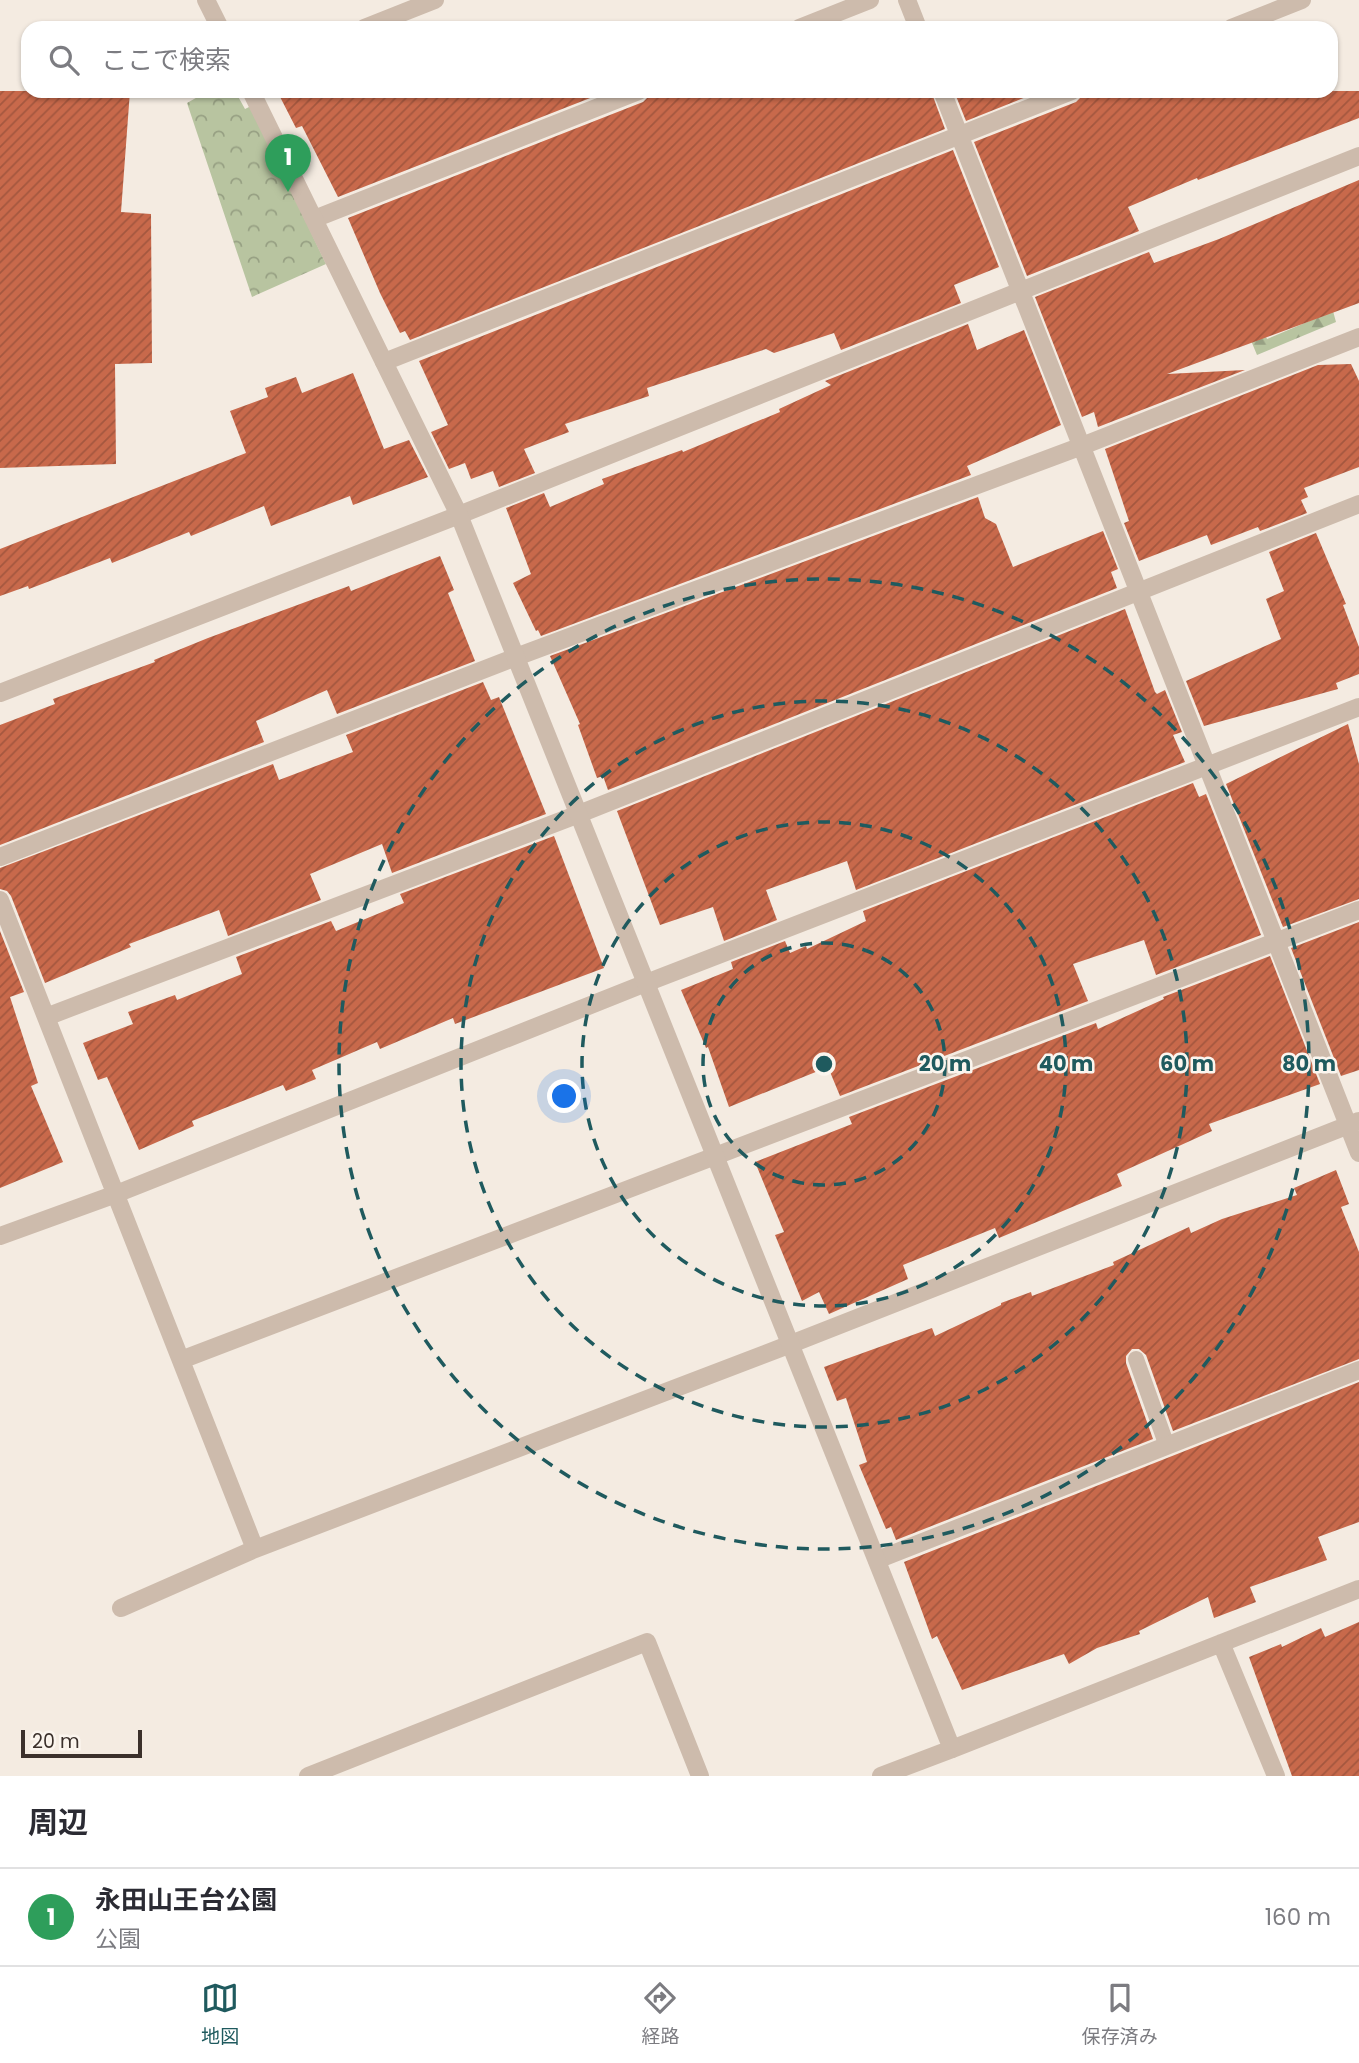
<!DOCTYPE html>
<html lang="ja">
<head>
<meta charset="utf-8">
<style>
	body { margin:0; font-family:Poppins,"Noto Sans JP",sans-serif; background:#f7f7f7; color:#2b2b33 }
	.scale { position:absolute; left:21px; bottom:18px; width:121px; box-sizing:border-box; padding-left:7px; border:4px solid #3b302b; border-top:0; font-size:19px; line-height:24px; white-space:nowrap; color:#3b302b; -webkit-text-stroke:5px #fbf5ee; paint-order:stroke }
	.you { position:absolute; left:565px; top:1097px; width:24px; height:24px; margin:-18px; border:5px solid #fff; border-radius:50%; background:#1a73e8; box-shadow:0 0 0 10px #1a73e833 }
	.badge { display:grid; place-items:center; width:46px; height:46px; border-radius:50%; background:#1f5a5e; color:#fff; font-size:23px; font-weight:700 }
	.pin { position:absolute; translate:-50% -58px; filter:drop-shadow(0 2px 4px #0008) }
	.pin::after { content:''; position:absolute; top:37px; width:24px; height:21px; background:inherit; clip-path:polygon(0 0,100% 0,50% 100%) }
	.list { margin:0; padding:0; list-style:none }
	h2 { display:flex; justify-content:space-between; align-items:center; height:91px; margin:0; padding:0 28px; font-size:30px }
	h2 small { font-size:23px; font-weight:400; color:#7c7c81 }
	.list li { display:grid; grid-template-columns:46px 1fr auto; gap:21px; align-items:center; box-sizing:border-box; height:98px; padding:0 28px; border-top:2px solid #e1e1e2 }
	.list b { display:block; font-size:26px; white-space:nowrap }
	.list p { margin:0; font-size:23px; white-space:nowrap; color:#7c7c81 }
	.list em { font-size:23px; font-style:normal; color:#7c7c81 }
	.icon { flex:none; width:38px; height:38px; fill:none; stroke:currentColor; stroke-width:2; stroke-linecap:round; stroke-linejoin:round }
	.map { position:relative; flex:none; width:1359px; height:1776px; overflow:hidden }
	.search { position:absolute; background:#fff; box-shadow:0 2px 5px #0004; left:21px; right:21px; top:21px; height:77px; display:flex; align-items:center; gap:18px; box-sizing:border-box; padding:0 24px; border-radius:21px; color:#7c7c81; font-size:26px }
	.sheet { height:189px; background:#fff }
	nav { display:flex; justify-content:space-around; align-items:center; box-sizing:border-box; height:98px; border-top:2px solid #e1e1e2; background:#fff; font-size:19px; color:#7c7c81 }
	nav a { display:grid; justify-items:center; gap:4px }
	nav .on { color:#1f5a5e }
	.map>svg:first-child { display:block }
	.forest { fill:url(#forest-firs) }
	.park { fill:url(#park-crowns) }
	.building { fill:url(#building-hatch) }
	.lines { fill:none; stroke-linecap:round; stroke-linejoin:round }
	.service { stroke:#cdbbac; stroke-width:16 }
	.minor { stroke:#cdbbac; stroke-width:18 }
	.tertiary { stroke:#cdbbac; stroke-width:18 }
	.ring { fill:none; stroke:#1f5a5e; stroke-width:3.5; stroke-dasharray:12 9 }
	.centre { fill:#1f5a5e; stroke:#fbf5ee; stroke-width:3.5 }
	.ring-label { font-size:21px; text-anchor:middle; font-weight:bold; fill:#1f5a5e; stroke:#fbf5ee; stroke-width:5; stroke-linejoin:round; paint-order:stroke }
</style>
</head>
<body>
<div class="map">
<svg width="1359" height="1776" viewBox="0 0 1359 1776">
	<defs>
		<pattern id="forest-firs" width="22" height="20" patternUnits="userSpaceOnUse" patternTransform="scale(1.75)"><rect width="22" height="20" fill="#b8c4a0"/><path d="M5 1l3.5 6h-7zM16 11l3.5 6h-7z" fill="#97a083"/></pattern>
		<pattern id="park-crowns" width="20" height="18" patternUnits="userSpaceOnUse" patternTransform="scale(1.75)"><rect width="20" height="18" fill="#b8c4a0"/><path d="M2 6a3 3 0 1 1 6 0M12 15a3 3 0 1 1 6 0" fill="none" stroke="#97a083"/></pattern>
		<pattern id="building-hatch" width="6" height="6" patternUnits="userSpaceOnUse" patternTransform="scale(1.75)"><rect width="6" height="6" fill="#c8694b"/><path d="M-1 1l2-2M0 6l6-6M5 7l2-2" fill="none" stroke="#a4573f"/></pattern>
	</defs>
	<rect width="100%" height="100%" fill="#f4ebe1"/>
	<!-- forest -->
	<path class="forest" d="M1247,295L1267,339L1333,311L1336,322L1257,355L1235,302Z"/>
	<!-- park -->
	<path class="park" d="M208,91H235L245,109L251,106L326,264L252,297L187,103Z"/>
	<!-- building -->
	<path class="building" d="M0,91H130L121,212L151,214L152,363L115,364L116,464L0,468Z
		M277,91H608L338,197L302,126L296,128Z
		M650,91H931L945,129L410,340L405,331L400,333L380,293L348,218L643,102L648,97Z
		M954,91H1041L966,121Z
		M1083,91H1359V118L1198,180L1197,178L1128,207L1139,231L1027,276L974,142L1076,102L1081,97Z
		M953,150L999,267L954,285L961,303L841,350L834,333L774,353L766,349L647,388L649,396L565,424L569,432L524,449L535,473L499,487L493,471L471,479L465,463L449,469L431,432L448,425L419,361Z
		M1359,180V303L1167,374L1245,370L1098,427L1094,412L1082,417L1035,297L1149,252L1154,263L1219,239Z
		M968,324L977,350L1024,330L1061,425L967,466L971,475L541,636L538,630L536,631L513,583L531,574L506,508L544,493L550,507L604,484L602,479L682,450L683,452L780,412L779,409L831,385L825,381Z
		M1351,364L1359,381V467L1304,488L1308,497L1301,500L1307,513L1260,531L1258,527L1211,545L1207,535L1139,561L1124,523L1129,521L1105,449L1318,365Z
		M353,373L384,449L409,440L428,477L353,505L350,496L271,526L264,506L191,536L189,532L112,563L110,558L29,589L28,586L0,596V549L246,453L230,411L268,397L265,388L296,377L302,393Z
		M978,497L985,518L996,524L1013,567L1103,531L1118,569L1111,572L1117,588L608,790L603,776L597,778L578,725L580,724L550,656Z
		M1316,533L1346,604L1343,605L1359,647V674L1336,683L1338,689L1204,726L1186,681L1281,639L1266,599L1284,591L1269,552Z
		M440,556L454,590L448,593L475,661L337,714L327,690L256,721L264,742L0,845V725L55,704L53,699L155,662L154,660L208,638L349,586L351,591Z
		M1125,609L1155,692L1157,694L1165,690L1182,732L1173,735L1185,762L856,890L847,861L766,890L777,920L724,941L713,907L660,925L617,811Z
		M483,682L491,700L499,697L546,814L392,873L382,844L310,874L321,900L228,936L219,910L129,944L131,947L45,983L11,896L7,891L0,889V868L273,764L279,780L353,752L346,735Z
		M1348,724L1359,764V899L1283,927L1226,784Z
		M1193,783L1199,797L1206,794L1261,935L1156,975L1144,940L1073,964L1088,1001L840,1096L828,1067L729,1107L708,1047L706,1048L681,990L733,969L731,962L785,941L790,953L806,946L807,949L866,921L863,911Z
		M554,836L604,968L455,1024L453,1018L380,1049L377,1042L312,1070L316,1079L286,1091L283,1085L192,1121L194,1126L139,1150L107,1077L98,1080L83,1043L133,1024L128,1012L175,995L177,1000L242,974L236,957L331,921L336,931L404,903L400,894Z
		M1359,922V1070L1341,1076L1291,948Z
		M0,931L24,992L10,997L38,1083L31,1086L63,1162L0,1188Z
		M1270,956L1320,1084L1209,1124L1212,1131L1117,1174L1122,1186L999,1238L995,1228L903,1265L908,1279L829,1314L819,1292L802,1301L775,1235L784,1232L755,1162L852,1124L849,1117L1096,1023L1098,1029L1164,999L1163,997Z
		M1336,1170L1349,1204L1341,1207L1359,1252V1359L1173,1431L1146,1355L1139,1349H1132L1126,1356V1363L1153,1439L896,1540L891,1527L886,1529L859,1465L867,1462L846,1398L837,1401L824,1367L932,1328L935,1336L1001,1305V1303L1031,1292L1032,1296L1114,1265L1113,1262L1189,1227L1191,1233L1222,1219L1297,1195L1294,1188Z
		M1359,1382V1522L1318,1537L1327,1560L1250,1587L1256,1602L1214,1618L1208,1597L1139,1631L1140,1634L1097,1648L1069,1664L1064,1654L962,1690L937,1636L932,1639L904,1562Z
		M1359,1622V1776H1292L1249,1657L1281,1644L1282,1647L1321,1628L1325,1637Z"/>
	<g class="lines">
		<!-- service -->
		<path class="service" d="M1136,1359L1167,1446"/>
		<!-- minor -->
		<path class="minor" d="M907,0L918,28
			M364,28L435,0
			M799,28L870,0
			M1231,28L1302,0
			M942,91L1359,1153
			M314,219L639,91
			M384,362L1072,91
			M0,693L459,515L1359,156
			M0,857L516,657L1082,446L1359,337
			M0,900L255,1549
			M46,1017L579,814L1359,504
			M0,1236L116,1194L646,983L1359,707
			M181,1360L1359,910
			M877,1560L1359,1370
			M121,1608L255,1549L791,1344L1359,1121
			M1221,1643L1276,1776
			M952,1749L1359,1589
			M308,1776L647,1642L700,1776"/>
		<!-- tertiary -->
		<path class="tertiary" d="M206,0L220,28
			M251,91L459,515L952,1749L881,1776"/>
	</g>
	<!-- distance rings -->
	<g class="ring">
		<circle cx="824" cy="1064" r="121"/>
		<circle cx="824" cy="1064" r="242"/>
		<circle cx="824" cy="1064" r="363"/>
		<circle cx="824" cy="1064" r="485"/>
	</g>
	<circle cx="824" cy="1064" r="10" class="centre"/>
	<g class="ring-label">
		<text x="945" y="1071">20 m</text>
		<text x="1066" y="1071">40 m</text>
		<text x="1187" y="1071">60 m</text>
		<text x="1309" y="1071">80 m</text>
	</g>
</svg>
<div class="scale">20 m</div>
<div class="you"></div>
<div class="pin badge" style="left:288px;top:192px;background:#2e9e5b">1</div>
<div class="search"><svg class="icon" aria-label="search" viewBox="0 0 24 24"><circle cx="10" cy="10" r="6"/><path d="M15 15l6 6"/></svg>ここで検索</div>
</div>
<section class="sheet">
<h2>周辺<small></small></h2>
<ul class="list">
<li><span class="badge" style="background:#2e9e5b">1</span><div><b>永田山王台公園</b><p>公園</p></div><em>160 m</em></li>
</ul>
</section>
<nav>
<a class="on"><svg class="icon" aria-label="map" viewBox="0 0 24 24"><path d="M3 6l6-2 6 2 6-2v14l-6 2-6-2-6 2zM9 4v14M15 6v14"/></svg>地図</a>
<a><svg class="icon" aria-label="directions" viewBox="0 0 24 24"><path d="M12 3l9 9-9 9-9-9zM9 14v-3h6M13 9l2 2-2 2"/></svg>経路</a>
<a><svg class="icon" aria-label="saved" viewBox="0 0 24 24"><path d="M7 4h10v16l-5-4-5 4z"/></svg>保存済み</a>
</nav>
</body>
</html>
